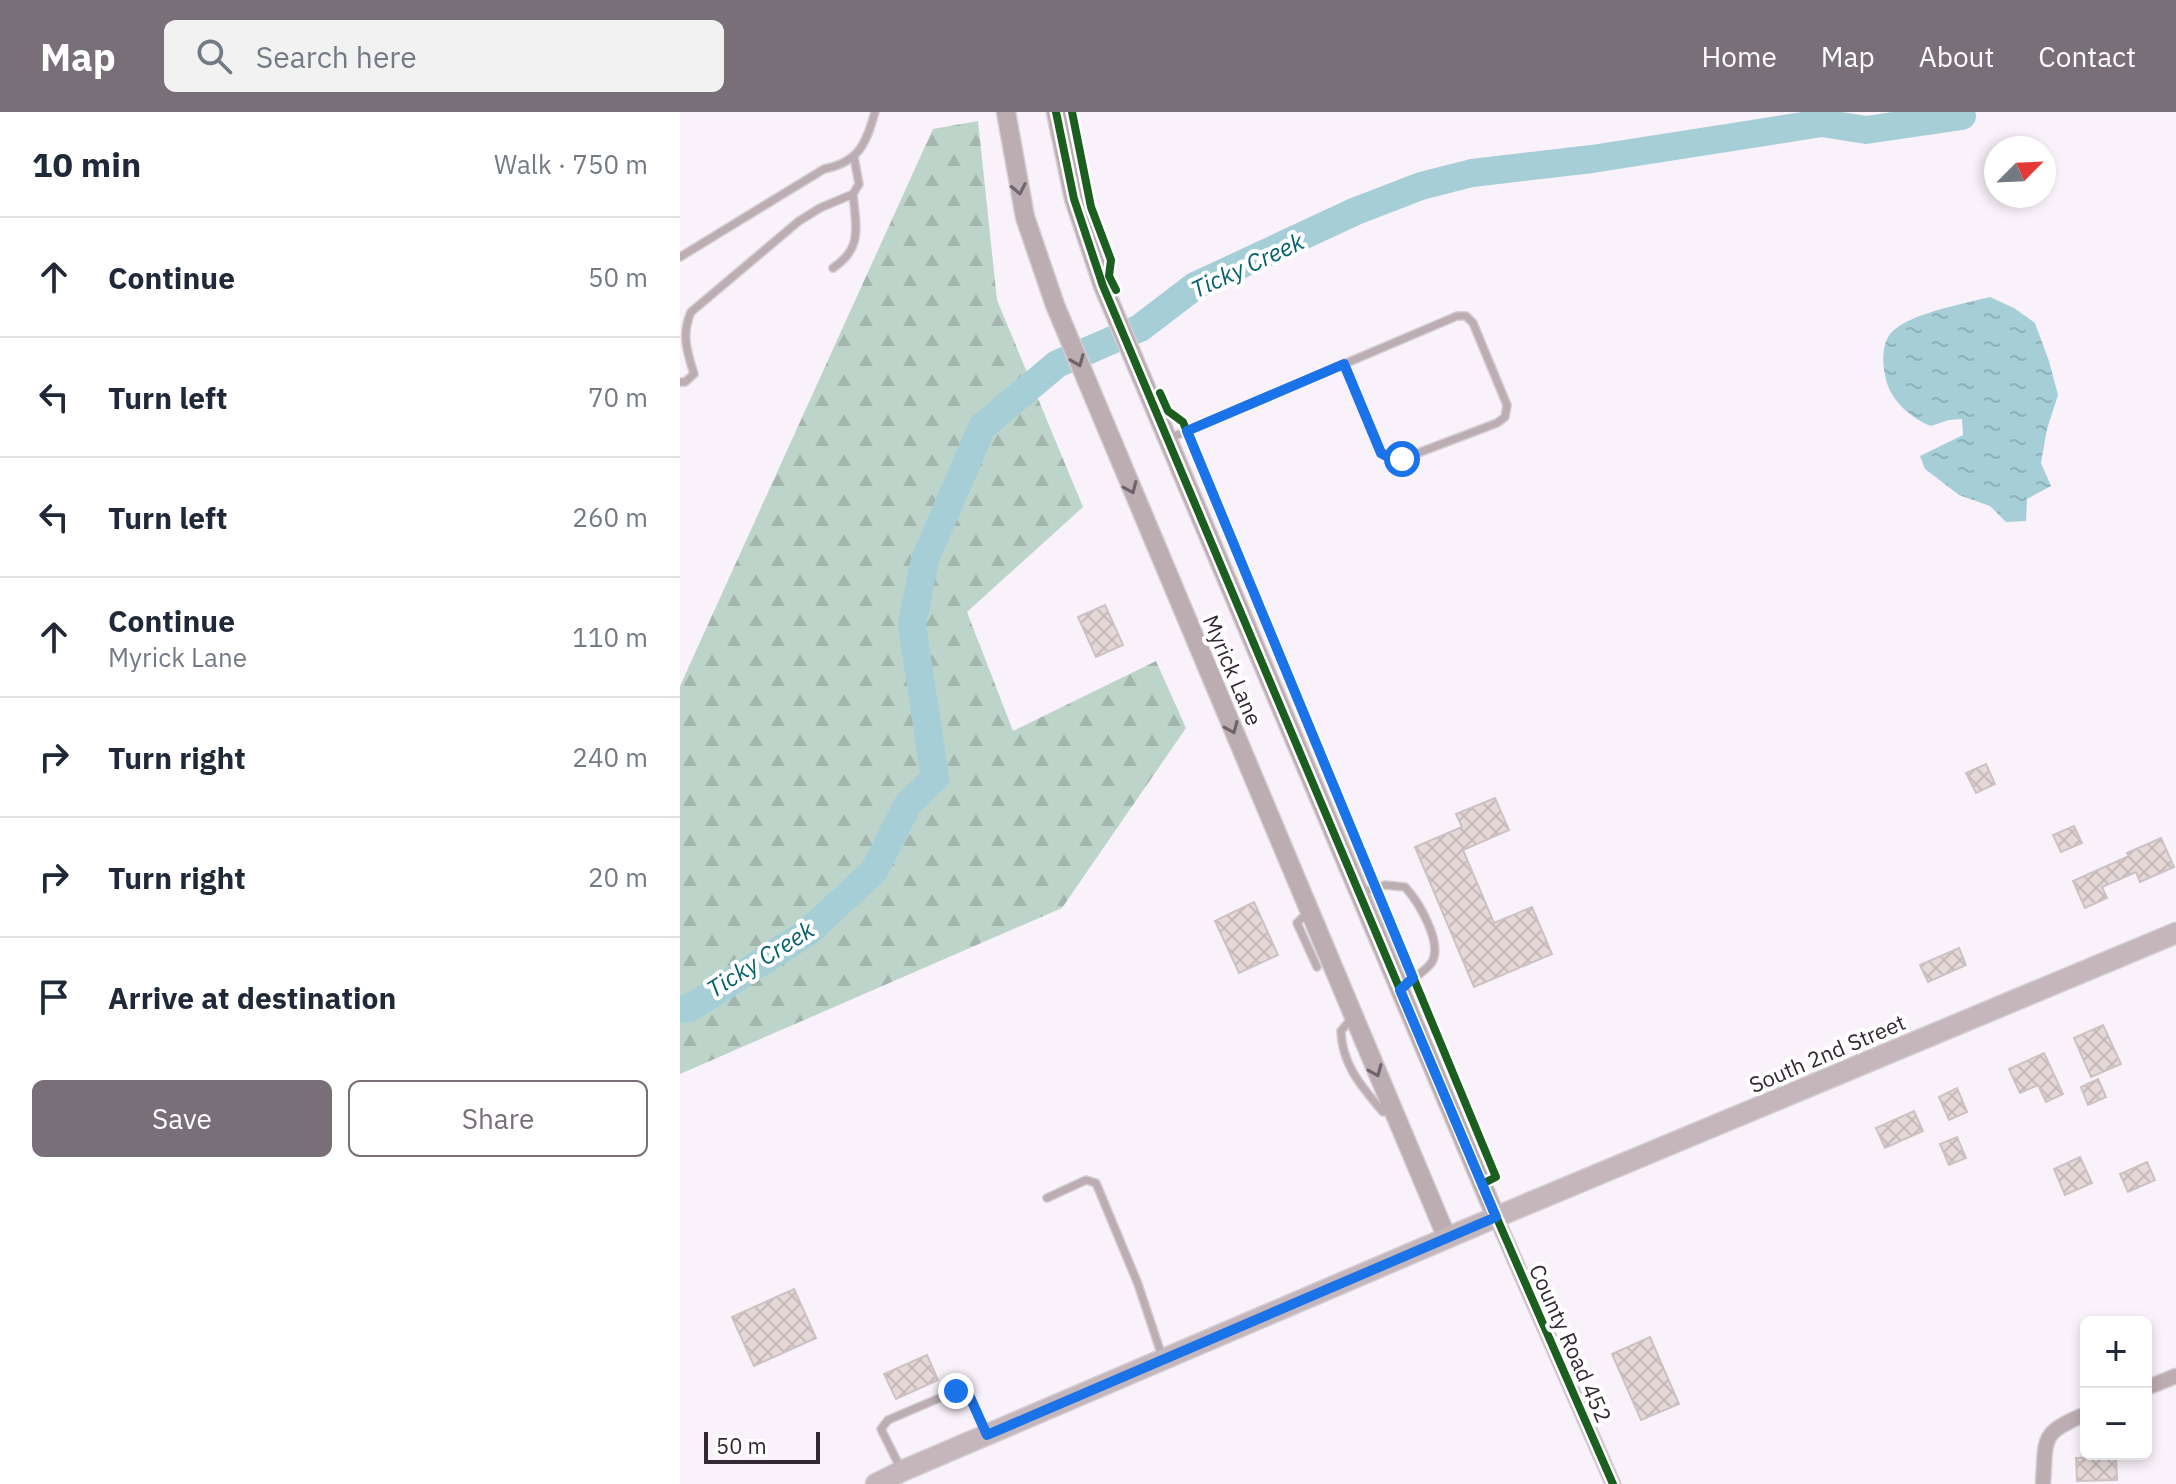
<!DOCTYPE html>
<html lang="en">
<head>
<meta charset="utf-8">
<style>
	body { margin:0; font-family:"IBM Plex Sans",sans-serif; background:#f2f2f3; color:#1f2937 }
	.controls { position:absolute; right:24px; bottom:24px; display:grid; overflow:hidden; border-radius:12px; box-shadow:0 4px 12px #0003 }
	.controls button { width:72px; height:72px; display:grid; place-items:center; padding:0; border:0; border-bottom:2px solid #e0e1e3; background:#fff; color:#1f2937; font:40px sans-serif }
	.compass { position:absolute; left:1304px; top:24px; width:72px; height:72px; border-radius:50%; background:#fff; box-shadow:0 4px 12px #0003; rotate:66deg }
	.scale { position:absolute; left:24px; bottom:20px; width:116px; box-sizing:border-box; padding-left:8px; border:4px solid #322933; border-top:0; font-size:22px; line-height:28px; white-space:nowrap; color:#322933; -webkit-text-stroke:6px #fff; paint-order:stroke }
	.stop { position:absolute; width:24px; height:24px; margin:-18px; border:6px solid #1a73e8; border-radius:50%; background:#fff }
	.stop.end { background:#1a73e8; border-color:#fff; box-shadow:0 2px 8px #0008 }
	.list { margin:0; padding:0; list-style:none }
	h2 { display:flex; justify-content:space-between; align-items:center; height:104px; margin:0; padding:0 32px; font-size:34px }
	h2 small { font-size:26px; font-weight:400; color:#747a83 }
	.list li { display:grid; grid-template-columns:52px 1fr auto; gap:24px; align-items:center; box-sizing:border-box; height:120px; padding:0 32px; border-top:2px solid #e0e1e3 }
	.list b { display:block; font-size:30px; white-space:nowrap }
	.list p { margin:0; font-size:26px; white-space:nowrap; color:#747a83 }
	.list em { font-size:26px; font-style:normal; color:#747a83 }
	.actions { display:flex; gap:16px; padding:24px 32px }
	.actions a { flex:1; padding:18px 0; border:2px solid #786f79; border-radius:12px; text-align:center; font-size:28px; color:#786f79 }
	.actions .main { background:#786f79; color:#fff }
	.icon { flex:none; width:44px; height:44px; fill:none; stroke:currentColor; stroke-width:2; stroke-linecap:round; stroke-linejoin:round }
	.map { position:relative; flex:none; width:1496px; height:1372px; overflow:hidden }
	header { display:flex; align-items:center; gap:48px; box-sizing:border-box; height:112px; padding:0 40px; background:#786f79; color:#fff }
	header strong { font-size:38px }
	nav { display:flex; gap:44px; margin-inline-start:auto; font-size:28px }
	.search { width:560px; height:72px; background:#f2f2f3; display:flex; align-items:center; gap:20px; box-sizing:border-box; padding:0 28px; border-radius:12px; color:#747a83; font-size:30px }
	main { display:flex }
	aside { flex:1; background:#fff }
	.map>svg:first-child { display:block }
	.forest { fill:url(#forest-firs) }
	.water { fill:url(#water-ripples) }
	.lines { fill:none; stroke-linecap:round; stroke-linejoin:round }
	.river { stroke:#a5ced7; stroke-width:28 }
	.building { fill:url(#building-cross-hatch); stroke:#ccc2c3; stroke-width:2 }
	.service-casing { stroke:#d5cfd5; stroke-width:10 }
	.minor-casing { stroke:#d5cfd5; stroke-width:17 }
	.tertiary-casing { stroke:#d5cfd5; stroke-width:21 }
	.secondary-casing { stroke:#d5cfd5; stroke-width:23 }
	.service { stroke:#bbadb1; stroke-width:7 }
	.minor { stroke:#bbadb1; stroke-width:14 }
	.tertiary { stroke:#bbadb1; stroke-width:18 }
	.secondary { stroke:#c4b6bb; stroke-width:20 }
	.cycleway-casing { stroke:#fff; stroke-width:13 }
	.cycleway { stroke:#1b5e20; stroke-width:8 }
	.oneway { stroke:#70646c }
	.route { stroke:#1a73e8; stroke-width:10 }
	.labels { text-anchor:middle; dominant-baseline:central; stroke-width:8; stroke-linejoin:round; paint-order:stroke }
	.street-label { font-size:22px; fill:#322933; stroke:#fff }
	.water-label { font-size:24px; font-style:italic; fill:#05616b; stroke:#fff }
</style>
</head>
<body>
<header>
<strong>Map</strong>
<div class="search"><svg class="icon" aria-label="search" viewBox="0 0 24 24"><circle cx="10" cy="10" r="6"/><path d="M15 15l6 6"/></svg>Search here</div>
<nav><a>Home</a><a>Map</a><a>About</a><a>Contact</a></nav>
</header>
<main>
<aside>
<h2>10 min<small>Walk · 750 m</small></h2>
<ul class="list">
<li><svg class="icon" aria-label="ahead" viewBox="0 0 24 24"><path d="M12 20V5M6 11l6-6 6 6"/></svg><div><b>Continue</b></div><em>50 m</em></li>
<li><svg class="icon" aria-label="left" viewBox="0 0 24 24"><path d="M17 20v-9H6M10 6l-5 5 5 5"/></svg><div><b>Turn left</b></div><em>70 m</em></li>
<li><svg class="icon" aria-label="left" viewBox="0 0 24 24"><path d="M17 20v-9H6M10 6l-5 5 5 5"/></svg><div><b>Turn left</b></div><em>260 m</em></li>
<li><svg class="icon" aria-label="ahead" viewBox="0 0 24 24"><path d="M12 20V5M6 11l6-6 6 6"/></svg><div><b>Continue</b><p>Myrick Lane</p></div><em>110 m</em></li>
<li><svg class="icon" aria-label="right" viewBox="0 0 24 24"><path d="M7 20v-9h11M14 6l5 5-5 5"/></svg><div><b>Turn right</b></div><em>240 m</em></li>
<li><svg class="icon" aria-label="right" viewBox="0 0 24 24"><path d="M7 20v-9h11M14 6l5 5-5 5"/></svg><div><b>Turn right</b></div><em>20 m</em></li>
<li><svg class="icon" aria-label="arrive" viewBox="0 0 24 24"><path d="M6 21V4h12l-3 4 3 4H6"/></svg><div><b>Arrive at destination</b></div></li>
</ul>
<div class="actions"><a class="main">Save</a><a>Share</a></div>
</aside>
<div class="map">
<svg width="1496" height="1372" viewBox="0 0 1496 1372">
	<defs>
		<pattern id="forest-firs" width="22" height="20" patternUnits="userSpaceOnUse" patternTransform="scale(2)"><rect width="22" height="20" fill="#bcd4ca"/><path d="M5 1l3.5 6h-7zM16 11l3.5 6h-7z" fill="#a2b6ae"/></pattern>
		<pattern id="water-ripples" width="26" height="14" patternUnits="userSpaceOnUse" patternTransform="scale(2)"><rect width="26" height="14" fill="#a5ced7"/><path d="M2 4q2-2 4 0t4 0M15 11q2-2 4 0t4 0" fill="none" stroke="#8eb1b9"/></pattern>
		<pattern id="building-cross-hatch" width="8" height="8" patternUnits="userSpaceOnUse" patternTransform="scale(2)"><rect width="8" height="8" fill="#e5d8d7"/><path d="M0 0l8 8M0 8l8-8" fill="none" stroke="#c5b9b9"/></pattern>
	</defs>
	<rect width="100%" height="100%" fill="#faf2fa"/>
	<!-- forest -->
	<path class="forest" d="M298,9L317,188L403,395L287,500L333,619L476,549L506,616L382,796L0,962V574L253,17Z"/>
	<!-- water -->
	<path class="water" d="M1310,185L1334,196L1355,211L1369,249L1378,283L1367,317L1361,351L1371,374L1347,387L1346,409L1326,410L1310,394L1279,383L1245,357L1240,344L1283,323L1282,307L1269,308L1251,314C1231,306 1212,290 1206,268C1203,255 1201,238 1208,225C1222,202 1284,192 1310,185Z"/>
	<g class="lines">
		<!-- river -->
		<path class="river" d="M0,897L10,896L128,820L194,759L228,692L255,666L232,513L245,447L302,315L377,252L460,216L515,174L676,99L741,74L792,61L912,47L1142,11L1186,18L1282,4L1281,0"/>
	</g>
	<!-- building -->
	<path class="building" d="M425,493L443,533L416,545L398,505Z
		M1306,652L1315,672L1296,681L1286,661Z
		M815,686L829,718L783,738L814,811L852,795L872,842L794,875L735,735L782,715L776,702Z
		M1394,714L1402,731L1381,740L1373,723Z
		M1481,726L1494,755L1460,770L1456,760L1422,775L1427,786L1405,796L1393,769L1449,744L1447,741Z
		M574,790L598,843L559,861L535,809Z
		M1279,836L1286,853L1248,870L1240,853Z
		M1423,913L1441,952L1411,965L1394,926Z
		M1364,941L1383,982L1366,990L1358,973L1340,981L1329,957Z
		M1418,967L1426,985L1408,993L1401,975Z
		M1277,976L1287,1000L1269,1008L1259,985Z
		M1234,999L1243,1019L1205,1036L1196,1016Z
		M1277,1025L1286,1046L1269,1053L1260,1032Z
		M1400,1045L1412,1071L1385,1083L1374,1057Z
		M1467,1050L1475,1068L1448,1080L1440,1062Z
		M114,1177L136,1226L74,1254L52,1205Z
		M970,1225L999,1292L961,1308L932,1242Z
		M247,1243L258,1268L216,1287L204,1262Z
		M1436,1345L1437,1368L1397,1369L1396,1346Z"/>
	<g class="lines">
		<defs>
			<path id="service" d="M0,145L144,57C179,50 186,32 195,0
				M153,156C183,136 176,115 173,82
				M0,270H5L14,262C7,239 1,223 11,200L119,109L140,96L173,82L179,72L174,45
				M490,326L777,204H786L793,211L827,293L825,305L817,311L722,347L701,341L664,252
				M681,780L705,773L725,775C738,789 763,830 752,850C746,859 731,868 722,875
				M627,801L617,811L637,855
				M672,906L661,919C662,953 682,975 703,1000H712
				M367,1086L406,1068L416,1071L458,1172L483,1247
				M221,1357L201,1317L208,1308L276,1279L289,1283L305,1319"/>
			<path id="minor" d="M816,1105L933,1372
				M1466,1276L1496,1264
				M1363,1372C1366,1325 1360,1321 1406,1302"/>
			<path id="tertiary" d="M326,0L345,105L375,193L767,1126
				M376,0L394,87L423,174L816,1105"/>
			<path id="secondary" d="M196,1372L222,1359L816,1105L1496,821"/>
		</defs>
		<!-- service casing -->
		<use href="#service" class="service-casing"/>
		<!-- minor casing -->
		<use href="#minor" class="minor-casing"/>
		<!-- tertiary casing -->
		<use href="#tertiary" class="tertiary-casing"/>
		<!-- secondary casing -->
		<use href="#secondary" class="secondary-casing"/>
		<!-- service -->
		<use href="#service" class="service"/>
		<!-- minor -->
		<use href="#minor" class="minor"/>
		<!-- tertiary -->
		<use href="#tertiary" class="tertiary"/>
		<!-- secondary -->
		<use href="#secondary" class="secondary"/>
		<defs>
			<path id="cycleway" d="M376,0L394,87L423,174L802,1072L933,1372
				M392,0L411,95L431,148L429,164L436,178
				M480,281L488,299L503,310L816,1065L802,1072"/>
		</defs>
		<!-- cycleway casing -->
		<use href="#cycleway" class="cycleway-casing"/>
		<!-- cycleway -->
		<use href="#cycleway" class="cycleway"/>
	</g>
	<!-- one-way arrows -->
	<defs><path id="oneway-chevron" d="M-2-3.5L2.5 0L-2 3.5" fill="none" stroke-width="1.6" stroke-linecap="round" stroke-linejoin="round" transform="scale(2)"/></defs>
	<g class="oneway">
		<use href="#oneway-chevron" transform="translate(339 77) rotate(78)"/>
		<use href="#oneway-chevron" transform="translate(398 249) rotate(68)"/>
		<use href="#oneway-chevron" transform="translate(451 376) rotate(67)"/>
		<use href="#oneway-chevron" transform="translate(552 616) rotate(67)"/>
		<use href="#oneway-chevron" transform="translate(696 959) rotate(67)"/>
	</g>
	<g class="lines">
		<!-- route -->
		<path class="route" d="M276,1279L289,1283L307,1323L816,1105L720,878L733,866L507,319L664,252L701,341L712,347H722"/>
	</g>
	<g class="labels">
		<!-- street labels -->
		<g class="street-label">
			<text transform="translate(553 558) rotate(67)">Myrick Lane</text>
			<text transform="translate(1147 941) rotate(-23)">South 2nd Street</text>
			<text transform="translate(891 1231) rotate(66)">County Road 452</text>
		</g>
		<!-- water labels -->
		<g class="water-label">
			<text transform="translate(567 153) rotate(-25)">Ticky Creek</text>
			<text transform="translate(80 847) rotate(-32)">Ticky Creek</text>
		</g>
	</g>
</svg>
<div class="controls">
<button>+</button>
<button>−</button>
</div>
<svg class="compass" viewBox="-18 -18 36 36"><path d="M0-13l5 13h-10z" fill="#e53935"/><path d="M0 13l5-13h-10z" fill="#747a83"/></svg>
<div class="scale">50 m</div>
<div class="stop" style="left:722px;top:347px"></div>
<div class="stop end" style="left:276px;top:1279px"></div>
</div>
</main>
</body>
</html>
